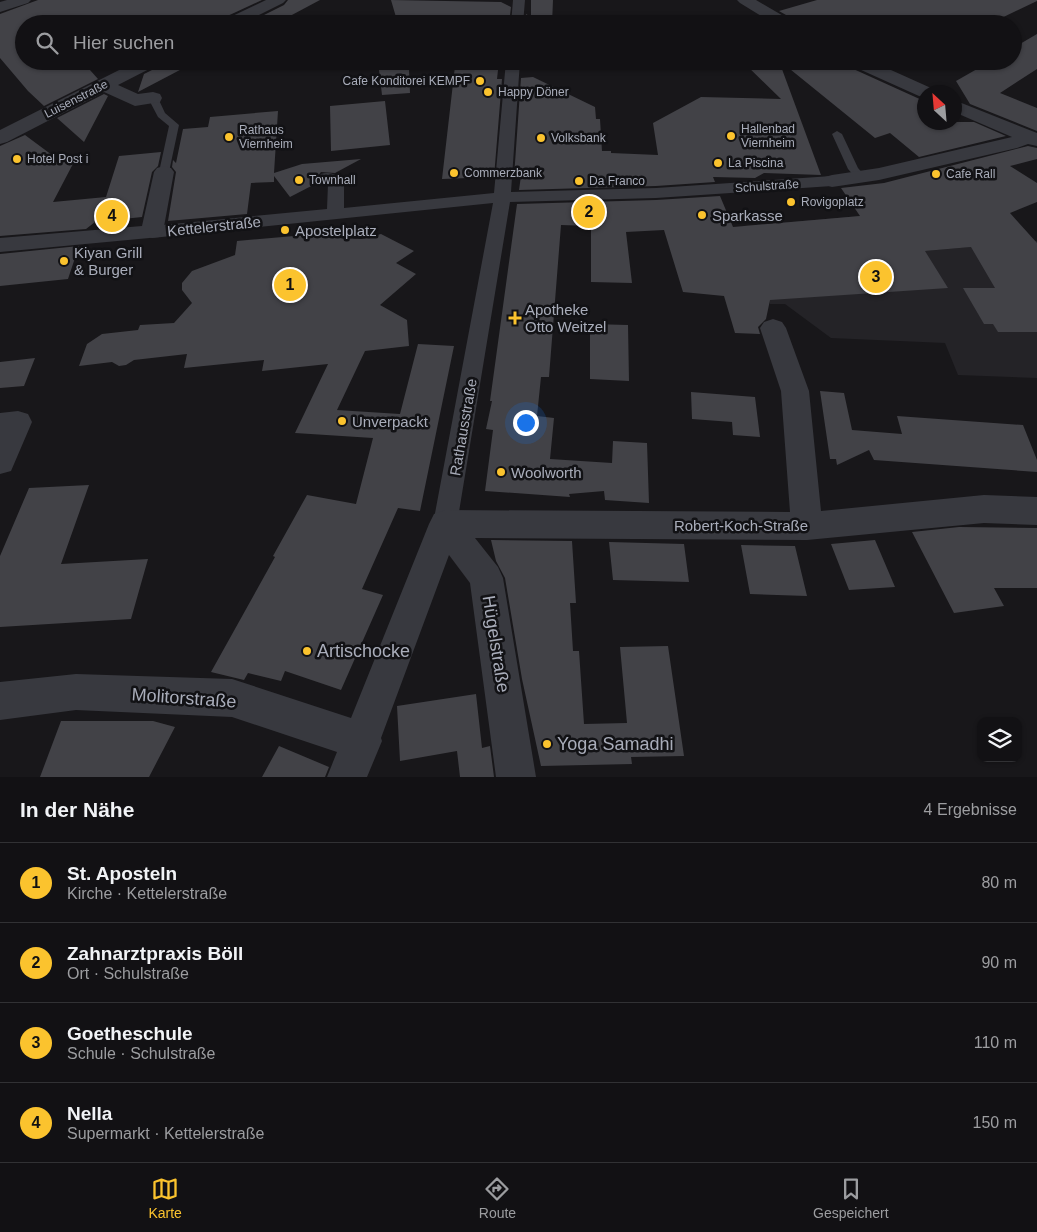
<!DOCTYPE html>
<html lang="de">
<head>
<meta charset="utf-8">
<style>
	body { margin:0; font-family:Arial,sans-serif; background:#1b1a1d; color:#f1f3f6 }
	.controls { position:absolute; right:15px; bottom:15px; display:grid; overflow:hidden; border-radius:10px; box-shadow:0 1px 4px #0004 }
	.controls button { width:45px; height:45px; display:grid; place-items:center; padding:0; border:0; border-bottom:1px solid #313134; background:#121114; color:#f1f3f6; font:25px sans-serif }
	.compass { position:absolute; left:917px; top:85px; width:45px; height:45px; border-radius:50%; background:#121114; box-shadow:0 1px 4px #0004; rotate:334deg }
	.you { position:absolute; left:525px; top:422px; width:18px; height:18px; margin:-12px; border:4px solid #fff; border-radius:50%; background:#1a73e8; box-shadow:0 0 0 8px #1a73e833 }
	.badge { display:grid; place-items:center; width:32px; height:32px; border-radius:50%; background:#fbc32e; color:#111; font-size:16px; font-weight:700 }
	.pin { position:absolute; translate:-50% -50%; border:2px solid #fff; box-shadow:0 1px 5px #0006 }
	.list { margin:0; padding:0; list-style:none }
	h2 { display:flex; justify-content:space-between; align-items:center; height:65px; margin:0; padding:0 20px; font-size:21px }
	h2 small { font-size:16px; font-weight:400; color:#9c9da0 }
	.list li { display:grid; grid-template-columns:32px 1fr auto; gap:15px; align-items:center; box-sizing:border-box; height:80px; padding:0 20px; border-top:1px solid #313134 }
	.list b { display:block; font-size:19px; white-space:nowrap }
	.list p { margin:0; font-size:16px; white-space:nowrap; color:#9c9da0 }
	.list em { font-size:16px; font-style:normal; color:#9c9da0 }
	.icon { flex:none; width:28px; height:28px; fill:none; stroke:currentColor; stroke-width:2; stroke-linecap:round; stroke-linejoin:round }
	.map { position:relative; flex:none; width:1037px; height:777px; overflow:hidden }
	.search { position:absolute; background:#121114; box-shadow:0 1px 4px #0004; left:15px; right:15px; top:15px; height:55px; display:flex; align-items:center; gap:12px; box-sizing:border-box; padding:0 18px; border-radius:28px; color:#9c9da0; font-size:19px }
	.sheet { height:385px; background:#121114 }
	nav { display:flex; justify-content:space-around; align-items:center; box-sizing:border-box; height:70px; border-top:1px solid #313134; background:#121114; font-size:14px; color:#9c9da0 }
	nav a { display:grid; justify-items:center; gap:2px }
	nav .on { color:#fbc32e }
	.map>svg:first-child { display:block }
	.built { fill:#242327 }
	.building { fill:#424247 }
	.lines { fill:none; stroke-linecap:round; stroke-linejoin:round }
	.service { fill:#38393f; fill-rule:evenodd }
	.pedestrian { fill:#38393f; fill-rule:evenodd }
	.minor { fill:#38393f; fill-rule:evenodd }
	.poi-dot { fill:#fbc32e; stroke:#121215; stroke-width:2 }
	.labels { text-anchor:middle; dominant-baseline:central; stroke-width:5; stroke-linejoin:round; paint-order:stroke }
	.far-poi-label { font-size:12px; fill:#a9adba; stroke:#121215; text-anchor:start }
	.far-street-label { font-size:12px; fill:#a9adba; stroke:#121215 }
	.poi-label { font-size:15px; fill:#a9adba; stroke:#121215; text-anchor:start }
	.street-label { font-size:15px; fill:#a9adba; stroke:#121215 }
	.near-street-label { font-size:18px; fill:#a9adba; stroke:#121215 }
	.near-poi-label { font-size:18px; fill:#a9adba; stroke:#121215; text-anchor:start }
</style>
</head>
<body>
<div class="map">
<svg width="1037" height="777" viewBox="0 0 1037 777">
	<rect width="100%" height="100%" fill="#18171a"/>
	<!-- built -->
	<path class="built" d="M860,216L925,251L1037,241V378L958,375L945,343L831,338L785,304H770L759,260L743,226Z"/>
	<!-- building -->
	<path class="building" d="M38,0H262L221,19L218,24H24V61H82L98,79L44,106L28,91L0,58V14Z
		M288,0H320L275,24H246L284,5Z
		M391,0L501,2L511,7L509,24H398Z
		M531,0H553L552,24H525L526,14L531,17Z
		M817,0H1037V1L989,24H796L793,19L779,11Z
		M759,17L770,24L737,22Z
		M1037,34V69L1000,93L1037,108V131L970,104L956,81L991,61H1013V48Z
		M98,61H125L123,66L117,69Z
		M162,61H197L138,92L144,74L158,67Z
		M466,61H499L497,79H502L494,177L442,179L455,66L465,65Z
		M742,61H779L821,175L764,173L755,178L713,177L715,182L656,186L519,190L521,176L514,177L521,78L533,77L595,107L596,119H600L602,151H611V153L658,155L653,123L701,97L781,99Z
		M780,61H845L849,67L924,101V122H974L1006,136L919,157L890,133L875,138Z
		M876,61H910L893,69Z
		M409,69L410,93L382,95L379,70Z
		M104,94L108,96L84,142L57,118Z
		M385,101L390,145L331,151L330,106Z
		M278,111L274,173L302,164L361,159L335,173L321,172L317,177L321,181L290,197L274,176V182L251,183L247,214L168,221L176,172L172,167L173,160L176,163L183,129L208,127L210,117Z
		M25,135L56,158L46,163L75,160L53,202L106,197L119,156L161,152L158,166L152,172L142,217L95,222L86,229L0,236V146Z
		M1028,146L1037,148V159L1010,166L1037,183V202L1010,213L1037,243V332H998L993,324H984L963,288H995L971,247L925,251L948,288L770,300L766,319L758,327L760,334L735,333L724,296L683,292L664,230L626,232L632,283L591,282V226L561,225L549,377H541L537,416L554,418L550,459L612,463L613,441L647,443L649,503L605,500L604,491L569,494L570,497L485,491L493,430L486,429L492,401H490L517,204L656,200L720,196L733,227L860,216L841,188L884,183Z
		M317,234V236L329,235V237L336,236V238L362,239L381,234L414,251L396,263L416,274L380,305L407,320L409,346L365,351L337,410L400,414L418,344L454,346L420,511L398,508L362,589L383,595L341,690L285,671L281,681L248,673L244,680L211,672L275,557L273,556L307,495L356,504L373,438L295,433L328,364L262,371L264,360L184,368L187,354L134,360L126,365L119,366L112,362L79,366L87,344L102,334L138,330L140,325L174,323L192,303L182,290V283L192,271L235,255L237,241Z
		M79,246L68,279L0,286V254Z
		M590,324L628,325L629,381L590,379Z
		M35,358L24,386L0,388V362Z
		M820,391L844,393L852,430L902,434L897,416L1023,425L1037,460V472L874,460L869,450L837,465L836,459H830Z
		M691,392L755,397L760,437L733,435L732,422L692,419Z
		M89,485L61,564L148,559L131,619L0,627V556L29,488Z
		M959,527L1037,528V588H994L1004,606L954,613L912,532Z
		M491,540L572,541L576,603H570L573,651H579L584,724L627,723L620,647L668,646L684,756L631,757L632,764L541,766L522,679L505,578L496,561Z
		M875,540L895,587L849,590L831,544Z
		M609,542L684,544L689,582L613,580Z
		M741,545L795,546L807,596L750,594Z
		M476,694L482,748L490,746L494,777H460L457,751L400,761L397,706Z
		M61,721H153L175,727L149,777H40Z
		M279,746L329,767L325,777H262Z"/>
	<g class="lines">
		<!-- service -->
		<path class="service" d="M153,95L158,98L165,113L179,125L169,172L164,175L159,172L169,126L158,117L148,98Z
			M837,131L842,134L858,168L866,177L865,179H857L848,169L832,134Z"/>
		<!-- pedestrian -->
		<path class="pedestrian" d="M513,0H525L523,24H511Z
			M506,61H520L511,192L656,188L832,176L838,178L840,181L838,184L832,186L656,198L510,202L457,524L454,532L445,535L436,532L433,524L493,203L152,238L146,236L143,232L146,228L152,226L327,209L328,184L319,177L321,174C330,171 339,175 344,182V208L494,193Z"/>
		<!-- minor -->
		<path class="minor" d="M7,0H31L28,3L0,12V2Z
			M266,0H286L283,3L241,24H220L222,21Z
			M737,0H756L792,21L794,24H774L740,3Z
			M137,61H160L157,65L118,85L138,94L153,92L160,94L162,98L160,102L135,106L104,92L7,142L0,144V130Z
			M847,61H871L931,88L934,92H924V97L919,96L850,65Z
			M954,100L1037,133V146L1028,144L1017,148L879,180L832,187L825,185L821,181L825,177L832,175L879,168L1012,137L954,112Z
			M164,166L171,168L174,172L163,232L160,237L0,252V238L142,226L154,172L157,168Z
			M773,319L782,322L786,328L809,391L821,511L984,495L1037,497V525L984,523L807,540L475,538L498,567L503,578L536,777H496L470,583L449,555L381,738L382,741L367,777H327L337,752L232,717L76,710L0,720V682L76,674L232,679L351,718L429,524L434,514L445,510L790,512L781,391L760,328L764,322Z
			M18,411L28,414L32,422L11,471L0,474V413Z"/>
	</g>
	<!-- markers -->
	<g class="poi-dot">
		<circle cx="480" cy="81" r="5"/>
		<circle cx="488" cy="92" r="5"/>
		<circle cx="731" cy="136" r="5"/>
		<circle cx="229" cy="137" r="5"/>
		<circle cx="541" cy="138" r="5"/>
		<circle cx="17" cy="159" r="5"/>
		<circle cx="718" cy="163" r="5"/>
		<circle cx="454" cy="173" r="5"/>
		<circle cx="936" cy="174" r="5"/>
		<circle cx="299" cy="180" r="5"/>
		<circle cx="579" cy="181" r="5"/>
		<circle cx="791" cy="202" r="5"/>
		<circle cx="702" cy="215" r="5"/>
		<circle cx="285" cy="230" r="5"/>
		<circle cx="64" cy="261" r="5"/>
		<path d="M512.5 310.5h5v5h5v5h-5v5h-5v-5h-5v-5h5z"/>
		<circle cx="342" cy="421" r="5"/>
		<circle cx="501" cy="472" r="5"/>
		<circle cx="307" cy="651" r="5"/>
		<circle cx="547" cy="744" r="5"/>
	</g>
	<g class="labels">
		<!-- far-poi labels -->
		<g class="far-poi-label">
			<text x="470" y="81" text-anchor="end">Cafe Konditorei KEMPF</text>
			<text x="498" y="92">Happy Döner</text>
			<text x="741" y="129">Hallenbad<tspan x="741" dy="14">Viernheim</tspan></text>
			<text x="239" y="130">Rathaus<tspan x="239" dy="14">Viernheim</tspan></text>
			<text x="551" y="138">Volksbank</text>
			<text x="27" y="159">Hotel Post i</text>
			<text x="728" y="163">La Piscina</text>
			<text x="464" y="173">Commerzbank</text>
			<text x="946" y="174">Cafe Rall</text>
			<text x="309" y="180">Townhall</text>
			<text x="589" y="181">Da Franco</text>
			<text x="801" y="202">Rovigoplatz</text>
		</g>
		<!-- far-street labels -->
		<g class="far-street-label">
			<text transform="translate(76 99) rotate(-27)">Luisenstraße</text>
			<text transform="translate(767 186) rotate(-4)">Schulstraße</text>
		</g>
		<!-- poi labels -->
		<g class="poi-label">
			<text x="712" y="215">Sparkasse</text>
			<text x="295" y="230">Apostelplatz</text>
			<text x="74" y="252">Kiyan Grill<tspan x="74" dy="17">&amp; Burger</tspan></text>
			<text x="525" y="309">Apotheke<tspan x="525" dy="17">Otto Weitzel</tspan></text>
			<text x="352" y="421">Unverpackt</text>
			<text x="511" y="472">Woolworth</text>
		</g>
		<!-- street labels -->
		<g class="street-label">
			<text transform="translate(214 226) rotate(-6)">Kettelerstraße</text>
			<text transform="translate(463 427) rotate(-80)">Rathausstraße</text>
			<text x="741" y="525">Robert-Koch-Straße</text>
		</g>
		<!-- near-street labels -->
		<g class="near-street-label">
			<text transform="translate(496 644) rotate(81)">Hügelstraße</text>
			<text transform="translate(184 698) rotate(4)">Molitorstraße</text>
		</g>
		<!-- near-poi labels -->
		<g class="near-poi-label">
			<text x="317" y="651">Artischocke</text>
			<text x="557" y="744">Yoga Samadhi</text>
		</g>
	</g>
</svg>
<div class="controls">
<button><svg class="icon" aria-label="layers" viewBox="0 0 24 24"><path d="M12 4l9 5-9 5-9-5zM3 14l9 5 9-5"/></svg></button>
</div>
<svg class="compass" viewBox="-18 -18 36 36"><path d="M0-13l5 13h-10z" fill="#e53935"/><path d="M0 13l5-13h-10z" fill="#9c9da0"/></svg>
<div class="you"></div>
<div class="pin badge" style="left:290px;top:285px">1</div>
<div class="pin badge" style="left:589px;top:212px">2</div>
<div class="pin badge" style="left:876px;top:277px">3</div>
<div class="pin badge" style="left:112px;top:216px">4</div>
<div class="search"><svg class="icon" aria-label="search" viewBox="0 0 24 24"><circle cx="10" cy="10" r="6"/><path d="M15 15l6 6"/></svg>Hier suchen</div>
</div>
<section class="sheet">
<h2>In der Nähe<small>4 Ergebnisse</small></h2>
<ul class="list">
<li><span class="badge">1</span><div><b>St. Aposteln</b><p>Kirche · Kettelerstraße</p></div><em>80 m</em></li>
<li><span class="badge">2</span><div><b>Zahnarztpraxis Böll</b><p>Ort · Schulstraße</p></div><em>90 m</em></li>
<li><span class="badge">3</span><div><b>Goetheschule</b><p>Schule · Schulstraße</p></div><em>110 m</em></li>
<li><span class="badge">4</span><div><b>Nella</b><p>Supermarkt · Kettelerstraße</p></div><em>150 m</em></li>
</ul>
</section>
<nav>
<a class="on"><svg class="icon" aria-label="map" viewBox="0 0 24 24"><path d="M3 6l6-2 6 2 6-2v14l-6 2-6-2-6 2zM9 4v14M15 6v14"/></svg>Karte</a>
<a><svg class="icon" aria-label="directions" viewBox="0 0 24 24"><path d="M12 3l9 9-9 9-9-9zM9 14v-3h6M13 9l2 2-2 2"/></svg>Route</a>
<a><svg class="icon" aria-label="saved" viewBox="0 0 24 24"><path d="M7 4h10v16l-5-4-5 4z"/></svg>Gespeichert</a>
</nav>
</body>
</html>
